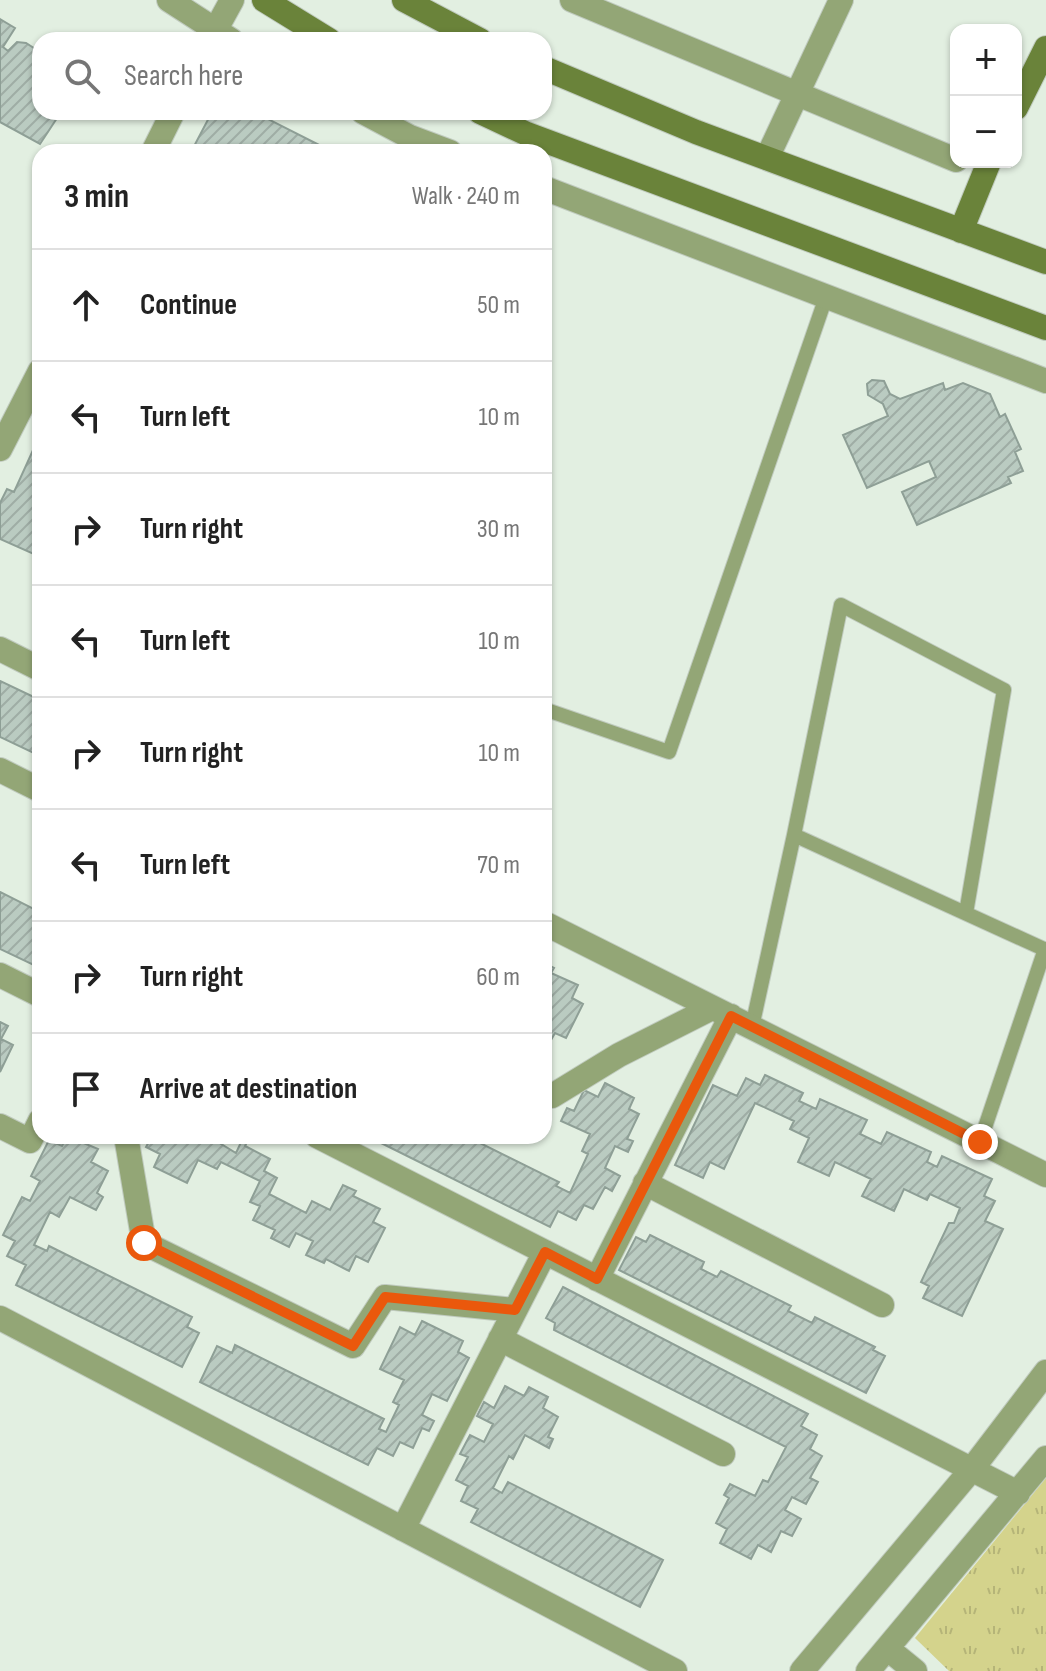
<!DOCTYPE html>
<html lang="en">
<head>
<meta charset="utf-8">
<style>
	body { margin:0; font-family:"Sofia Sans Condensed",sans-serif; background:#f6f6f6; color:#222 }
	.controls { position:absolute; right:24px; top:24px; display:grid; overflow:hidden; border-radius:16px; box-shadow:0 2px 6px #0004 }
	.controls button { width:72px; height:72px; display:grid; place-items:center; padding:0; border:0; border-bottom:2px solid #e0e0e0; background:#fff; color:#222; font:40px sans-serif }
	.stop { position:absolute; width:24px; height:24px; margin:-18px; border:6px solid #ea580c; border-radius:50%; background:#fff }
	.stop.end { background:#ea580c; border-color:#fff; box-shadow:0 2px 8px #0008 }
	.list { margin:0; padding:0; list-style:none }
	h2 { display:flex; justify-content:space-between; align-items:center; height:104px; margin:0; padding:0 32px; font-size:34px }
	h2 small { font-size:26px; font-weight:400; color:#767676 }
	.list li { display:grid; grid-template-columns:52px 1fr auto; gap:24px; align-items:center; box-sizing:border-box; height:112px; padding:0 32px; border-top:2px solid #e0e0e0 }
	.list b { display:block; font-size:30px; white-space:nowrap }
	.list em { font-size:26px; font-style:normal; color:#767676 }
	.icon { flex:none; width:44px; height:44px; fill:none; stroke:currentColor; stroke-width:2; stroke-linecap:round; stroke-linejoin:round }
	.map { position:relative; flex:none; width:1046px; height:1671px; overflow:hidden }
	.search { position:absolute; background:#fff; box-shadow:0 2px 6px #0004; left:32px; top:32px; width:520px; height:88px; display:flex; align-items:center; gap:20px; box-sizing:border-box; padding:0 28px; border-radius:24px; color:#767676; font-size:30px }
	.panel { position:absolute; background:#fff; box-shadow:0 2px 6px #0004; left:32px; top:144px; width:520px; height:1000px; border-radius:24px }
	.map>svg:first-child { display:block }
	.grass { fill:url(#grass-tufts) }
	.building { fill:url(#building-hatch); stroke:#8e9f96; stroke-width:2 }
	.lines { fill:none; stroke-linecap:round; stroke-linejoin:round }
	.lane-casing { stroke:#c0cbbf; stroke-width:16 }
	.street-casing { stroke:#c0cbbf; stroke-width:26 }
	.secondary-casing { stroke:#c0cbbf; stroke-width:26 }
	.lane { stroke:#93a676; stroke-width:14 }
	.street { stroke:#93a676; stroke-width:24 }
	.secondary { stroke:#6a833a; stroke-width:24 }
	.route { stroke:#ea580c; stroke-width:10 }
</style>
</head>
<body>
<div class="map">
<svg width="1046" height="1671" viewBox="0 0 1046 1671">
	<defs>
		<pattern id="grass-tufts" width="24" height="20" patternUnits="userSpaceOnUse" patternTransform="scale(2)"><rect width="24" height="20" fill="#d4d38c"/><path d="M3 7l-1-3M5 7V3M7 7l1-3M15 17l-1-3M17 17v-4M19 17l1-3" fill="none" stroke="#b5b478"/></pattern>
		<pattern id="building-hatch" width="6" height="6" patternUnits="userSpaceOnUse" patternTransform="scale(2)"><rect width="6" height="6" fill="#bacbc1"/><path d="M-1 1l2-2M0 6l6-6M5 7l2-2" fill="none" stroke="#9fada5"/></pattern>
	</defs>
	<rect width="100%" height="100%" fill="#e2efe1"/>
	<!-- grass -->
	<path class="grass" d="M1046,1478V1671H949L915,1638Z"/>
	<!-- building -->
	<path class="building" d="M0,19L15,28L3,47L8,51L17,42L26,43L40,52V112H61L40,144L0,122Z
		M212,112H254L333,152H191Z
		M872,380L884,381L890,394L900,399L943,383L945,390L963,383L990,394L1000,417L1005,414L1021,449L1015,452L1023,471L1008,477L1011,483L917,525L902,492L936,477L929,461L867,488L843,435L888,416L883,404L868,395L867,384Z
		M39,437L40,547L36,555L0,539V503L7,489L14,492Z
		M0,681L40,700V756L0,737Z
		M0,892L40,912V968L0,949Z
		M544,963L554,968L551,973L578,985L572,998L583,1004L566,1038L555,1033L547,1047L544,1046Z
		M0,1022L8,1026L1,1039L13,1045L0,1072Z
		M765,1075L803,1093L799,1101L816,1109L820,1099L867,1120L860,1134L881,1144L887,1132L931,1152L927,1162L937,1167L942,1156L992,1179L984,1196L995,1201L985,1221L1003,1229L962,1316L923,1298L929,1286L921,1282L949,1223H954L960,1208L930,1194L927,1200L904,1189L894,1211L862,1196L871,1179L835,1162L829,1176L798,1162L809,1138L790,1129L794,1121L755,1103L724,1169L710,1162L703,1178L675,1165L713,1085L737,1096L746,1078L760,1085Z
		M605,1083L634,1098L629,1109L639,1114L627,1139L633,1141L628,1152L615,1146L605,1168L620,1176L612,1191L605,1187L593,1209L584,1205L576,1220L558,1211L550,1227L367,1136H466L559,1182L556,1186L570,1193L588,1154L582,1151L590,1134L561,1121L567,1108L574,1111L584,1090L598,1097Z
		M67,1136L98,1149L91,1162L108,1171L97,1193L103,1197L96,1210L70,1197L59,1217L50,1212L34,1245L47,1251L49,1246L192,1317L187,1327L199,1333L182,1367L16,1285L26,1265L7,1256L15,1241L3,1235L22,1197L30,1201L40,1181L31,1176L49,1140L62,1146Z
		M152,1136H208L236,1153L243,1138L248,1140L245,1146L270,1159L264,1171L277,1178L269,1194L306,1213L312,1201L330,1210L343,1185L356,1191L353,1196L380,1209L373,1222L385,1228L368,1262L356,1256L349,1271L326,1259L324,1263L306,1255L313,1241L296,1233L289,1247L271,1238L275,1230L253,1220L260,1206L250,1202L260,1181L221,1162L217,1169L198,1160L187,1183L154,1167L160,1154L146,1147Z
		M650,1235L704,1262L701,1269L717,1277L721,1271L791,1306L788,1311L812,1323L815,1317L875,1347L873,1350L885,1356L866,1393L619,1270L636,1237L646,1242Z
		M563,1287L808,1414L801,1426L817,1435L810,1449L822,1456L810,1478L818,1482L806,1504L792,1497L785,1510L801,1519L792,1536L781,1531L771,1552L758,1545L751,1559L720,1543L727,1529L716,1523L729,1498L724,1495L730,1484L755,1496L763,1480L768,1482L786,1447L554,1330L555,1323L546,1318Z
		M422,1321L463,1341L458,1352L469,1358L447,1401L432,1394L422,1415L434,1421L429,1431L422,1428L413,1448L400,1442L393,1456L377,1448L368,1465L200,1382L217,1346L232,1353L235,1345L384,1419L379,1429L386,1432L399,1405L393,1402L404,1380L380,1369L400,1327L415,1335Z
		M505,1386L524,1396L529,1387L548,1397L543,1408L558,1417L548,1437L553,1439L549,1448L525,1435L513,1459L509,1456L493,1488L502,1493L508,1482L663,1560L640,1607L471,1522L478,1509L461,1501L468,1486L456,1480L468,1457L460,1454L470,1435L484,1442L493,1424L477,1416L484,1402L494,1408Z"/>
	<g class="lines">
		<defs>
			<path id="lane" d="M544,709L669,752L826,297
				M966,913L1004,690L841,605L794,835L1046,950
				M752,1027L794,835
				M980,1142L1045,949"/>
			<path id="street" d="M169,0L231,40
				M572,0L956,160
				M210,40L232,0
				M363,112L410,137L450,152
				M153,152L173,112
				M767,158L841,0
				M544,188L1046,381
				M0,449L40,371
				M0,649L40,669
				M0,770L40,790
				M544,923L1046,1175
				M0,975L40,995
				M544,1092L552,1096L619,1055L712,1008
				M0,1126L30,1141L40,1121
				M126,1136L144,1243L353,1346L385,1297L515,1310
				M317,1136L1018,1493
				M645,1183L882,1305
				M597,1279L731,1016
				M0,1318L675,1671
				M500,1339L723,1454
				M403,1529L545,1252
				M888,1649L915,1671
				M802,1671L972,1469L1046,1372
				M868,1671L1046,1458"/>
			<path id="secondary" d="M264,0L329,40
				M404,0L480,40
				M544,68L696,132L1046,262
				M1016,108L1046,48
				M480,112L527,134L1046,328
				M961,231L989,162"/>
		</defs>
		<!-- lane casing -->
		<use href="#lane" class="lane-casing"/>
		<!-- street casing -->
		<use href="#street" class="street-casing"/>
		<!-- secondary casing -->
		<use href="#secondary" class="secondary-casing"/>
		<!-- lane -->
		<use href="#lane" class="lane"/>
		<!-- street -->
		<use href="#street" class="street"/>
		<!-- secondary -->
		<use href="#secondary" class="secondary"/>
	</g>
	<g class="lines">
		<!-- route -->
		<path class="route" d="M144,1243L353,1346L385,1297L515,1310L545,1252L597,1279L731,1016L980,1142"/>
	</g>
</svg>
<div class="controls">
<button>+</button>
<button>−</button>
</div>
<div class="stop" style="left:144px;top:1243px"></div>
<div class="stop end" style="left:980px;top:1142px"></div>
<div class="search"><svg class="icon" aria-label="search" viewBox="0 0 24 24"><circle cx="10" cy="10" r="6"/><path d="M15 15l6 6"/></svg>Search here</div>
<section class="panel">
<h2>3 min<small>Walk · 240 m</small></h2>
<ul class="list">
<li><svg class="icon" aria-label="ahead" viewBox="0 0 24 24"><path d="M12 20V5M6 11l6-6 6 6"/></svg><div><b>Continue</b></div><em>50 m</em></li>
<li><svg class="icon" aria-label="left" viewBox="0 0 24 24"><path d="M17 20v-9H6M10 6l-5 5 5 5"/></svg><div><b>Turn left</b></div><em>10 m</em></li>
<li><svg class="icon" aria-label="right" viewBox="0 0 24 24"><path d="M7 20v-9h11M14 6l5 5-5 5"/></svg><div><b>Turn right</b></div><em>30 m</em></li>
<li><svg class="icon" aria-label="left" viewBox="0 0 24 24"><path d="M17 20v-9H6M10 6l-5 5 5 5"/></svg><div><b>Turn left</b></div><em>10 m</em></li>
<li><svg class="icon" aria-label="right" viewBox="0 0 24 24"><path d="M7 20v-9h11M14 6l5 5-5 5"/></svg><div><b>Turn right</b></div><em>10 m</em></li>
<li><svg class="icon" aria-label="left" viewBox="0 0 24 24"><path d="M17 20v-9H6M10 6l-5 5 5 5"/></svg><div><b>Turn left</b></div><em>70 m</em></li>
<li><svg class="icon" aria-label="right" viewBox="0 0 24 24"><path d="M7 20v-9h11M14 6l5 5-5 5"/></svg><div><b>Turn right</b></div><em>60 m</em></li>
<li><svg class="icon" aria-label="arrive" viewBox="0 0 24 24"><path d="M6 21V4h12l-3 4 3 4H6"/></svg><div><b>Arrive at destination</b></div></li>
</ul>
</section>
</div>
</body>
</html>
